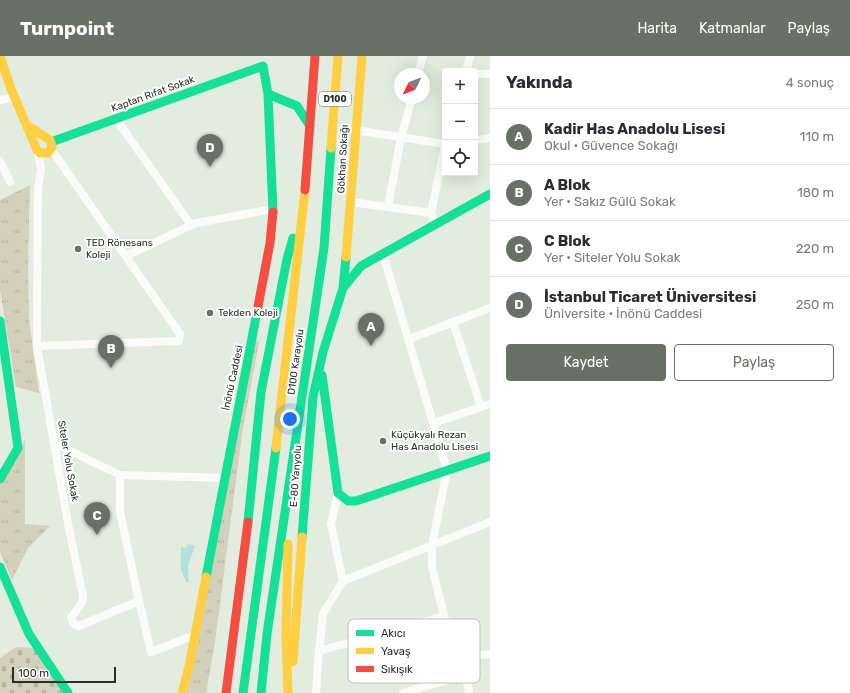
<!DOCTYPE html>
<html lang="tr">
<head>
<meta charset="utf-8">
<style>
	body { margin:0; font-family:Rubik,sans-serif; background:#f2f2f3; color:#2b2b33 }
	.controls { position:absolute; right:12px; top:12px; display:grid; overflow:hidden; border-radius:4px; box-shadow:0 4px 16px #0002 }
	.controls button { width:36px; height:36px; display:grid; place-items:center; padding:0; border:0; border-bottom:1px solid #e1e1e2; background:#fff; color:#2b2b33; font:20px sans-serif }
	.compass { position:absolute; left:394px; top:12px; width:36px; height:36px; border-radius:50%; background:#fff; box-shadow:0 4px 16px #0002; rotate:227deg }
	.scale { position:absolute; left:12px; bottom:10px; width:104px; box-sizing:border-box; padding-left:4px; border:2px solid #282f26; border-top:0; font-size:11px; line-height:14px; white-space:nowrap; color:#282f26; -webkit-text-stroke:3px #fff; paint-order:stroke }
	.you { position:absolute; left:290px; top:363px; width:14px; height:14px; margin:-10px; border:3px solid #fff; border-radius:50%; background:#1a73e8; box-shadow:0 0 0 6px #1a73e833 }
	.badge { display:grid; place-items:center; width:26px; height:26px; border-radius:50%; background:#697167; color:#fff; font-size:13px; font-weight:700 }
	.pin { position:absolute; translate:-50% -33px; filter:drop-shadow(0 1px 2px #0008) }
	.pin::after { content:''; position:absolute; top:21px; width:14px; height:12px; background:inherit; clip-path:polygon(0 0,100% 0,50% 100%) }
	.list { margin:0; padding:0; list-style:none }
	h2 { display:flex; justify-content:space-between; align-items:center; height:52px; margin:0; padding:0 16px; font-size:17px }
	h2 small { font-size:13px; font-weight:400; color:#7c7c81 }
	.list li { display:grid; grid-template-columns:26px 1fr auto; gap:12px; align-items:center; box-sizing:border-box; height:56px; padding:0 16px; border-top:1px solid #e1e1e2 }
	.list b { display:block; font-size:15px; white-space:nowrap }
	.list p { margin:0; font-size:13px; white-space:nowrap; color:#7c7c81 }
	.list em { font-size:13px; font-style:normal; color:#7c7c81 }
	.actions { display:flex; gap:8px; padding:12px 16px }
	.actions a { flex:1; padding:9px 0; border:1px solid #697167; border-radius:4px; text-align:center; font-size:14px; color:#697167 }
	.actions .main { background:#697167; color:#fff }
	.icon { flex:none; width:22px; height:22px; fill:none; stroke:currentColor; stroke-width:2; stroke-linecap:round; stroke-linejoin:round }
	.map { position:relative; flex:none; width:490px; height:637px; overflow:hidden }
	header { display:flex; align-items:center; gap:24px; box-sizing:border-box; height:56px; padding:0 20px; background:#697167; color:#fff }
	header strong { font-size:19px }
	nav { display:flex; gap:22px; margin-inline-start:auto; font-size:14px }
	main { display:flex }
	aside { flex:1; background:#fff }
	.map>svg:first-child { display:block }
	.grass { fill:url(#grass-tufts) }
	.cemetery { fill:url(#cemetery-stones) }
	.water { fill:#b4e1dc }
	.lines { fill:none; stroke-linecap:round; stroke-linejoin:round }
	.street { stroke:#fbfcfa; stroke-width:8 }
	.fast { stroke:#16e098; stroke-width:9 }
	.slow { stroke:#ffcf43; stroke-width:9 }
	.jam { stroke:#f24e42; stroke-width:9 }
	.poi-dot { fill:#697167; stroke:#fff; stroke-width:1.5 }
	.labels { text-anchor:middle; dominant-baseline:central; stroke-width:4; stroke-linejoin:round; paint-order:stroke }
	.shield { fill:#fff; stroke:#686d67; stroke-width:1 }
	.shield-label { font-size:9px; font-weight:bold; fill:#282f26 }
	.street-label { font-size:10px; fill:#282f26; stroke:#fff }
	.poi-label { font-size:10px; fill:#282f26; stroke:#fff; text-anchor:start }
	.key { fill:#fff; stroke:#bec1be; stroke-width:1 }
	.key-label { font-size:11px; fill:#282f26 }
</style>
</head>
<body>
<header>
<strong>Turnpoint</strong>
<nav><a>Harita</a><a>Katmanlar</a><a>Paylaş</a></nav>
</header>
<main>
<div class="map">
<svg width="490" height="637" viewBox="0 0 490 637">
	<defs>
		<pattern id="grass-tufts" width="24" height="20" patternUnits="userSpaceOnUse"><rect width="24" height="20" fill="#d3d0bb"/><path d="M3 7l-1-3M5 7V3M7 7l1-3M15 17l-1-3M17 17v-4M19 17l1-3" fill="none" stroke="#b5b3a1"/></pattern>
		<pattern id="cemetery-stones" width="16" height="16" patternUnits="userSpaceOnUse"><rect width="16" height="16" fill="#d3d0bb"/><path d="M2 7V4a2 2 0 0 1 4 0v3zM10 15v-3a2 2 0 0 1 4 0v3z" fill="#b5b3a1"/></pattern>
	</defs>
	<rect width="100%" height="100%" fill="#e2ecdf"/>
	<!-- grass -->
	<path class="grass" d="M30,129L28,210L29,264L39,337L16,331L0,234V144Z
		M255,283L259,286L242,378L215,586L206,637H187Z
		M25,384V468L50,470L28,492L12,524L0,496V428Z"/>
	<!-- cemetery -->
	<path class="cemetery" d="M16,591L34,592L63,637H0V602Z"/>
	<!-- water -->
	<path class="water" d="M189,488L195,490L188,510L189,526H186L181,514V491L185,492Z"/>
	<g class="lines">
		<!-- street -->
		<path class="street" d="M466,15L470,0
			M418,18L423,0
			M475,18H490
			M0,44L14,41
			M116,63L191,169
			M355,74L445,88
			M475,84L490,82
			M38,96L41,113L38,133L37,290L69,473L83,540L82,547L71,562L74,568L79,570L139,545L151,596L195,579
			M0,105L10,126
			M351,146L431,157
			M388,150L401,82L412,42
			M435,168L431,157L445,89
			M383,198L447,414L432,489V511L444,560L470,637
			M126,200L196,167L273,153
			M453,266L481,351
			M409,283L490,252
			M37,290L179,285L180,278L51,93
			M434,367L490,348
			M54,387L120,419
			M338,437L331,468L343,525
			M139,545L120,456V419L225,422
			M319,595L444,560
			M457,602L490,598
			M316,637L319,595L323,558L343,525L490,466
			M403,637L463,619"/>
		<!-- fast -->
		<path class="fast" d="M268,38L297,50L310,70
			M51,86L263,10L268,38L273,156
			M344,231L361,210L490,138
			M0,265L18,392L0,423
			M322,319L338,437L348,445H356L490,400
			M248,466L261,336L287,203L293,182
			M302,481L313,341L323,296L343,232L346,201
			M0,511L29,578L68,637
			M206,521L257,256
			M243,637L276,392
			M261,637L267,578L324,192L331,92"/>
		<!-- slow -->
		<path class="slow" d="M0,0L11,33L37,94L40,97H48L52,91L50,84L28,70
			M331,92L338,0
			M346,201L362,0
			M276,392L305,134
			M288,488L286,580L288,637
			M293,606L302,481
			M182,637L189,611L206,521"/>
		<!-- jam -->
		<path class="jam" d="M305,134L315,0
			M257,256L270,187L273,156
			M226,637L248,466"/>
	</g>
	<!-- markers -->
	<g class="poi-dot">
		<circle cx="78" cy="193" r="4"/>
		<circle cx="210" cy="257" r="4"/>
		<circle cx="383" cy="385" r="4"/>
	</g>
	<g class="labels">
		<!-- shield labels -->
		<rect class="shield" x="319" y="36" width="32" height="14" rx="3"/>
		<g class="shield-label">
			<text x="335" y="43">D100</text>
		</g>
		<!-- street labels -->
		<g class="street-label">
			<text transform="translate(153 38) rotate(-20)">Kaptan Rıfat Sokak</text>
			<text transform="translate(343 103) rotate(-87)">Gökhan Sokağı</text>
			<text transform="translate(296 306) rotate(-82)">D100 Karayolu</text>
			<text transform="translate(233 322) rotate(-78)">İnönü Caddesi</text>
			<text transform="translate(68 405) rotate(80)">Siteler Yolu Sokak</text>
			<text transform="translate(296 420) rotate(-86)">E-80 Yanyolu</text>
		</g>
		<!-- poi labels -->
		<g class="poi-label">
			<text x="86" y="187">TED Rönesans<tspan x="86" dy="12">Koleji</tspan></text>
			<text x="218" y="257">Tekden Koleji</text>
			<text x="391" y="379">Küçükyalı Rezan<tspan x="391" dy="12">Has Anadolu Lisesi</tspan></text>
		</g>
	</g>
	<!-- legend -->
	<rect x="348" y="563" width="132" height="64" rx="6" class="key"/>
	<rect x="356" y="574" width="18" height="6" fill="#16e098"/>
	<rect x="356" y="592" width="18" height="6" fill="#ffcf43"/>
	<rect x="356" y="610" width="18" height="6" fill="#f24e42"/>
	<g class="key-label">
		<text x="381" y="581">Akıcı</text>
		<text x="381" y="599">Yavaş</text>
		<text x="381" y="617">Sıkışık</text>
	</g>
</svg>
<div class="controls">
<button>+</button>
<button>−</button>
<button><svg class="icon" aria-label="locate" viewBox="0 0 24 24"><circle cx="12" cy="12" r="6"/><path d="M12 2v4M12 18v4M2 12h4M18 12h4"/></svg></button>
</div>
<svg class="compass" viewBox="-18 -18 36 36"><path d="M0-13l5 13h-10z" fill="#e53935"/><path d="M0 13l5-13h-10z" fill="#7c7c81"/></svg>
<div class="scale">100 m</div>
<div class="you"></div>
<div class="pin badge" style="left:371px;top:290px">A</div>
<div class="pin badge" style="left:111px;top:312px">B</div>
<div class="pin badge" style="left:97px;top:479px">C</div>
<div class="pin badge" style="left:210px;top:111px">D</div>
</div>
<aside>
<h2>Yakında<small>4 sonuç</small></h2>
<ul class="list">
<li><span class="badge">A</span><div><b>Kadir Has Anadolu Lisesi</b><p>Okul · Güvence Sokağı</p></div><em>110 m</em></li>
<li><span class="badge">B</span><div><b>A Blok</b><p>Yer · Sakız Gülü Sokak</p></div><em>180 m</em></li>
<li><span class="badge">C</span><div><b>C Blok</b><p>Yer · Siteler Yolu Sokak</p></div><em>220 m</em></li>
<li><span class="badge">D</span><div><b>İstanbul Ticaret Üniversitesi</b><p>Üniversite · İnönü Caddesi</p></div><em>250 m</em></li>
</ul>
<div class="actions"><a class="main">Kaydet</a><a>Paylaş</a></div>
</aside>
</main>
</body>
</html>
